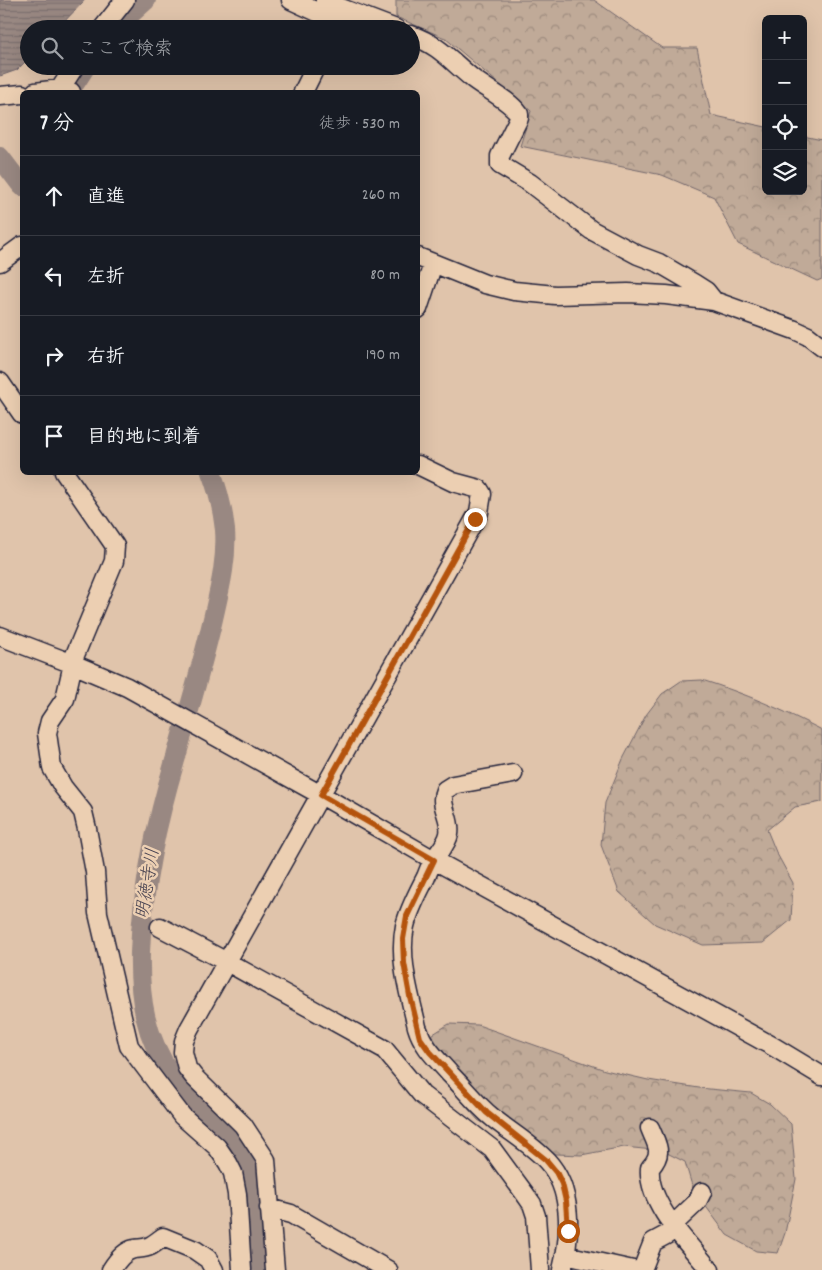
<!DOCTYPE html>
<html lang="ja">
<head>
<meta charset="utf-8">
<style>
	body { margin:0; font-family:Dekko,"Klee One",sans-serif; background:#20242c; color:#f1f3f6 }
	.controls { position:absolute; right:15px; top:15px; display:grid; overflow:hidden; border-radius:8px; box-shadow:0 5px 20px #0002 }
	.controls button { width:45px; height:45px; display:grid; place-items:center; padding:0; border:0; border-bottom:1px solid #363941; background:#171b24; color:#f1f3f6; font:25px sans-serif }
	.stop { position:absolute; width:15px; height:15px; margin:-11px; border:4px solid #b45309; border-radius:50%; background:#fff }
	.stop.end { background:#b45309; border-color:#fff; box-shadow:0 1px 5px #0008 }
	.list { margin:0; padding:0; list-style:none }
	h2 { display:flex; justify-content:space-between; align-items:center; height:65px; margin:0; padding:0 20px; font-size:21px }
	h2 small { font-size:16px; font-weight:400; color:#9ea1a6 }
	.list li { display:grid; grid-template-columns:32px 1fr auto; gap:15px; align-items:center; box-sizing:border-box; height:80px; padding:0 20px; border-top:1px solid #363941 }
	.list b { display:block; font-size:19px; white-space:nowrap }
	.list em { font-size:16px; font-style:normal; color:#9ea1a6 }
	.icon { flex:none; width:28px; height:28px; fill:none; stroke:currentColor; stroke-width:2; stroke-linecap:round; stroke-linejoin:round }
	.map { position:relative; flex:none; width:822px; height:1270px; overflow:hidden }
	.search { position:absolute; background:#171b24; box-shadow:0 5px 20px #0002; left:20px; top:20px; width:400px; height:55px; display:flex; align-items:center; gap:12px; box-sizing:border-box; padding:0 18px; border-radius:28px; color:#9ea1a6; font-size:19px }
	.panel { position:absolute; background:#171b24; box-shadow:0 5px 20px #0002; left:20px; top:90px; width:400px; height:385px; border-radius:8px }
	.map>svg:first-child { display:block }
	.forest { fill:url(#forest-crowns); stroke:#71666a }
	.water { fill:url(#water-rules); stroke:#695f66 }
	.lines { fill:none; stroke-linecap:round; stroke-linejoin:round }
	.river { stroke:#998882; stroke-width:20 }
	.minor-casing { stroke:#22223b; stroke-width:21 }
	.minor { stroke:#eccfb2; stroke-width:18 }
	.route { stroke:#b45309; stroke-width:6 }
	.labels { text-anchor:middle; dominant-baseline:central; stroke-width:5; stroke-linejoin:round; paint-order:stroke }
	.water-label { font-size:18px; font-style:italic; fill:#464150; stroke:#eccfb2 }
</style>
</head>
<body>
<div class="map">
<svg width="822" height="1270" viewBox="0 0 822 1270">
	<defs>
		<pattern id="forest-crowns" width="20" height="18" patternUnits="userSpaceOnUse" patternTransform="scale(1.25)"><rect width="20" height="18" fill="#c0aa98"/><path d="M2 6a3 3 0 1 1 6 0M12 15a3 3 0 1 1 6 0" fill="none" stroke="#9c8a7d"/></pattern>
		<pattern id="water-rules" width="6" height="5" patternUnits="userSpaceOnUse" patternTransform="scale(1.25)"><rect width="6" height="5" fill="#998882"/><path d="M0 2.5h6" fill="none" stroke="#7c6f6c"/></pattern>
	</defs>
	<rect width="100%" height="100%" fill="#e0c4ab"/>
	<filter id="ink" filterUnits="userSpaceOnUse"><feTurbulence type="fractalNoise" baseFrequency=".02" numOctaves="2"/><feDisplacementMap in="SourceGraphic" scale="10" xChannelSelector="R" yChannelSelector="G"/><feConvolveMatrix kernelMatrix="1 2 1 2 8 2 1 2 1" color-interpolation-filters="sRGB"/></filter>
	<g filter="url(#ink)">
		<!-- forest -->
		<path class="forest" d="M396,0H594L662,48H697L711,115L766,127V191H803V136L822,140V279L817,281L738,244L714,197L662,175L520,146L531,111L445,38L396,17Z
			M702,680C744,693 783,710 822,730V802L795,807L767,830L776,852L793,883L791,920L763,943L703,945L655,924L619,892L601,845L605,803L623,759L646,715L662,694L681,681Z
			M449,1024L478,1025L605,1070L648,1080L699,1088L751,1093L770,1104L791,1124L796,1179L785,1233L778,1253L756,1251L727,1235L693,1189L685,1162L663,1151L624,1147L581,1155L532,1153L478,1120L423,1057L422,1041Z"/>
		<!-- water -->
		<path class="water" d="M0,0H85L57,29H29V58L17,70L0,76Z"/>
		<g class="lines">
			<!-- river -->
			<path class="river" d="M114,29L146,0
				M66,92L75,83L86,66
				M0,157L22,186
				M211,472C218,490 223,511 225,530C227,557 221,584 215,610C204,660 189,708 176,757C157,821 142,886 140,953C139,998 145,1037 171,1074C176,1081 180,1088 186,1094C205,1113 231,1132 242,1157C258,1192 256,1233 259,1270"/>
			<defs>
				<path id="minor" d="M291,0L337,21
					M325,0L341,8L396,29
					M102,29L125,0
					M411,35C439,45 450,60 472,78C486,89 509,100 519,114V118L500,156V165L530,183L591,230L638,255L659,263L695,284L706,291L714,301
					M60,89L75,66
					M35,92L60,89L71,92
					M303,92L316,66
					M0,96L22,94
					M418,257L485,284L514,291L555,295L628,293L666,295L714,301L795,330L808,336L822,347
					M0,262L22,246
					M418,309L433,264
					M0,382L22,414
					M64,472L115,546L114,561L75,655L65,699L50,721L47,733L52,768L63,787L83,812L87,829L95,872L98,913L129,1046L182,1116L217,1147L228,1163L233,1173L237,1194L242,1270
					M0,636L73,664L127,687L321,795L434,860L774,1047L822,1076
					M513,774L453,785L445,790C438,805 452,818 449,834C447,844 439,851 434,860C431,865 428,871 426,877C418,893 409,909 405,926C398,959 410,996 417,1027C423,1047 437,1059 450,1074C464,1088 477,1105 493,1118C510,1132 531,1144 547,1161C573,1189 571,1235 562,1270
					M160,927L227,962L384,1049L422,1095L492,1149L525,1194L532,1204L536,1216L540,1270
					M650,1128C657,1146 664,1152 650,1168C647,1204 689,1244 710,1270
					M269,1208L291,1214L388,1270
					M565,1255L633,1270
					M111,1270C116,1262 124,1251 134,1249C140,1248 144,1249 150,1246C154,1244 159,1240 163,1237L195,1250L208,1259L214,1270
					M275,1270L266,1160L243,1125L194,1077L187,1068L183,1052L184,1041L189,1029L479,512L482,494L479,489L453,482L418,465
					M642,1270L653,1242L668,1234L677,1221L697,1202L702,1192"/>
			</defs>
			<!-- minor casing -->
			<use href="#minor" class="minor-casing"/>
			<!-- minor -->
			<use href="#minor" class="minor"/>
		</g>
	</g>
	<g class="lines" filter="url(#ink)">
		<!-- route -->
		<path class="route" d="M475,519L321,795L434,860L407,916L403,939L404,963L410,996L420,1038L430,1052L487,1113L546,1160L556,1172L562,1184L566,1201L568,1231"/>
	</g>
	<g class="labels">
		<!-- water labels -->
		<g class="water-label">
			<text transform="translate(149 884) rotate(-81)">明徳寺川</text>
		</g>
	</g>
</svg>
<div class="controls">
<button>+</button>
<button>−</button>
<button><svg class="icon" aria-label="locate" viewBox="0 0 24 24"><circle cx="12" cy="12" r="6"/><path d="M12 2v4M12 18v4M2 12h4M18 12h4"/></svg></button>
<button><svg class="icon" aria-label="layers" viewBox="0 0 24 24"><path d="M12 4l9 5-9 5-9-5zM3 14l9 5 9-5"/></svg></button>
</div>
<div class="stop" style="left:568px;top:1231px"></div>
<div class="stop end" style="left:475px;top:519px"></div>
<div class="search"><svg class="icon" aria-label="search" viewBox="0 0 24 24"><circle cx="10" cy="10" r="6"/><path d="M15 15l6 6"/></svg>ここで検索</div>
<section class="panel">
<h2>7 分<small>徒歩 · 530 m</small></h2>
<ul class="list">
<li><svg class="icon" aria-label="ahead" viewBox="0 0 24 24"><path d="M12 20V5M6 11l6-6 6 6"/></svg><div><b>直進</b></div><em>260 m</em></li>
<li><svg class="icon" aria-label="left" viewBox="0 0 24 24"><path d="M17 20v-9H6M10 6l-5 5 5 5"/></svg><div><b>左折</b></div><em>80 m</em></li>
<li><svg class="icon" aria-label="right" viewBox="0 0 24 24"><path d="M7 20v-9h11M14 6l5 5-5 5"/></svg><div><b>右折</b></div><em>190 m</em></li>
<li><svg class="icon" aria-label="arrive" viewBox="0 0 24 24"><path d="M6 21V4h12l-3 4 3 4H6"/></svg><div><b>目的地に到着</b></div></li>
</ul>
</section>
</div>
</body>
</html>
